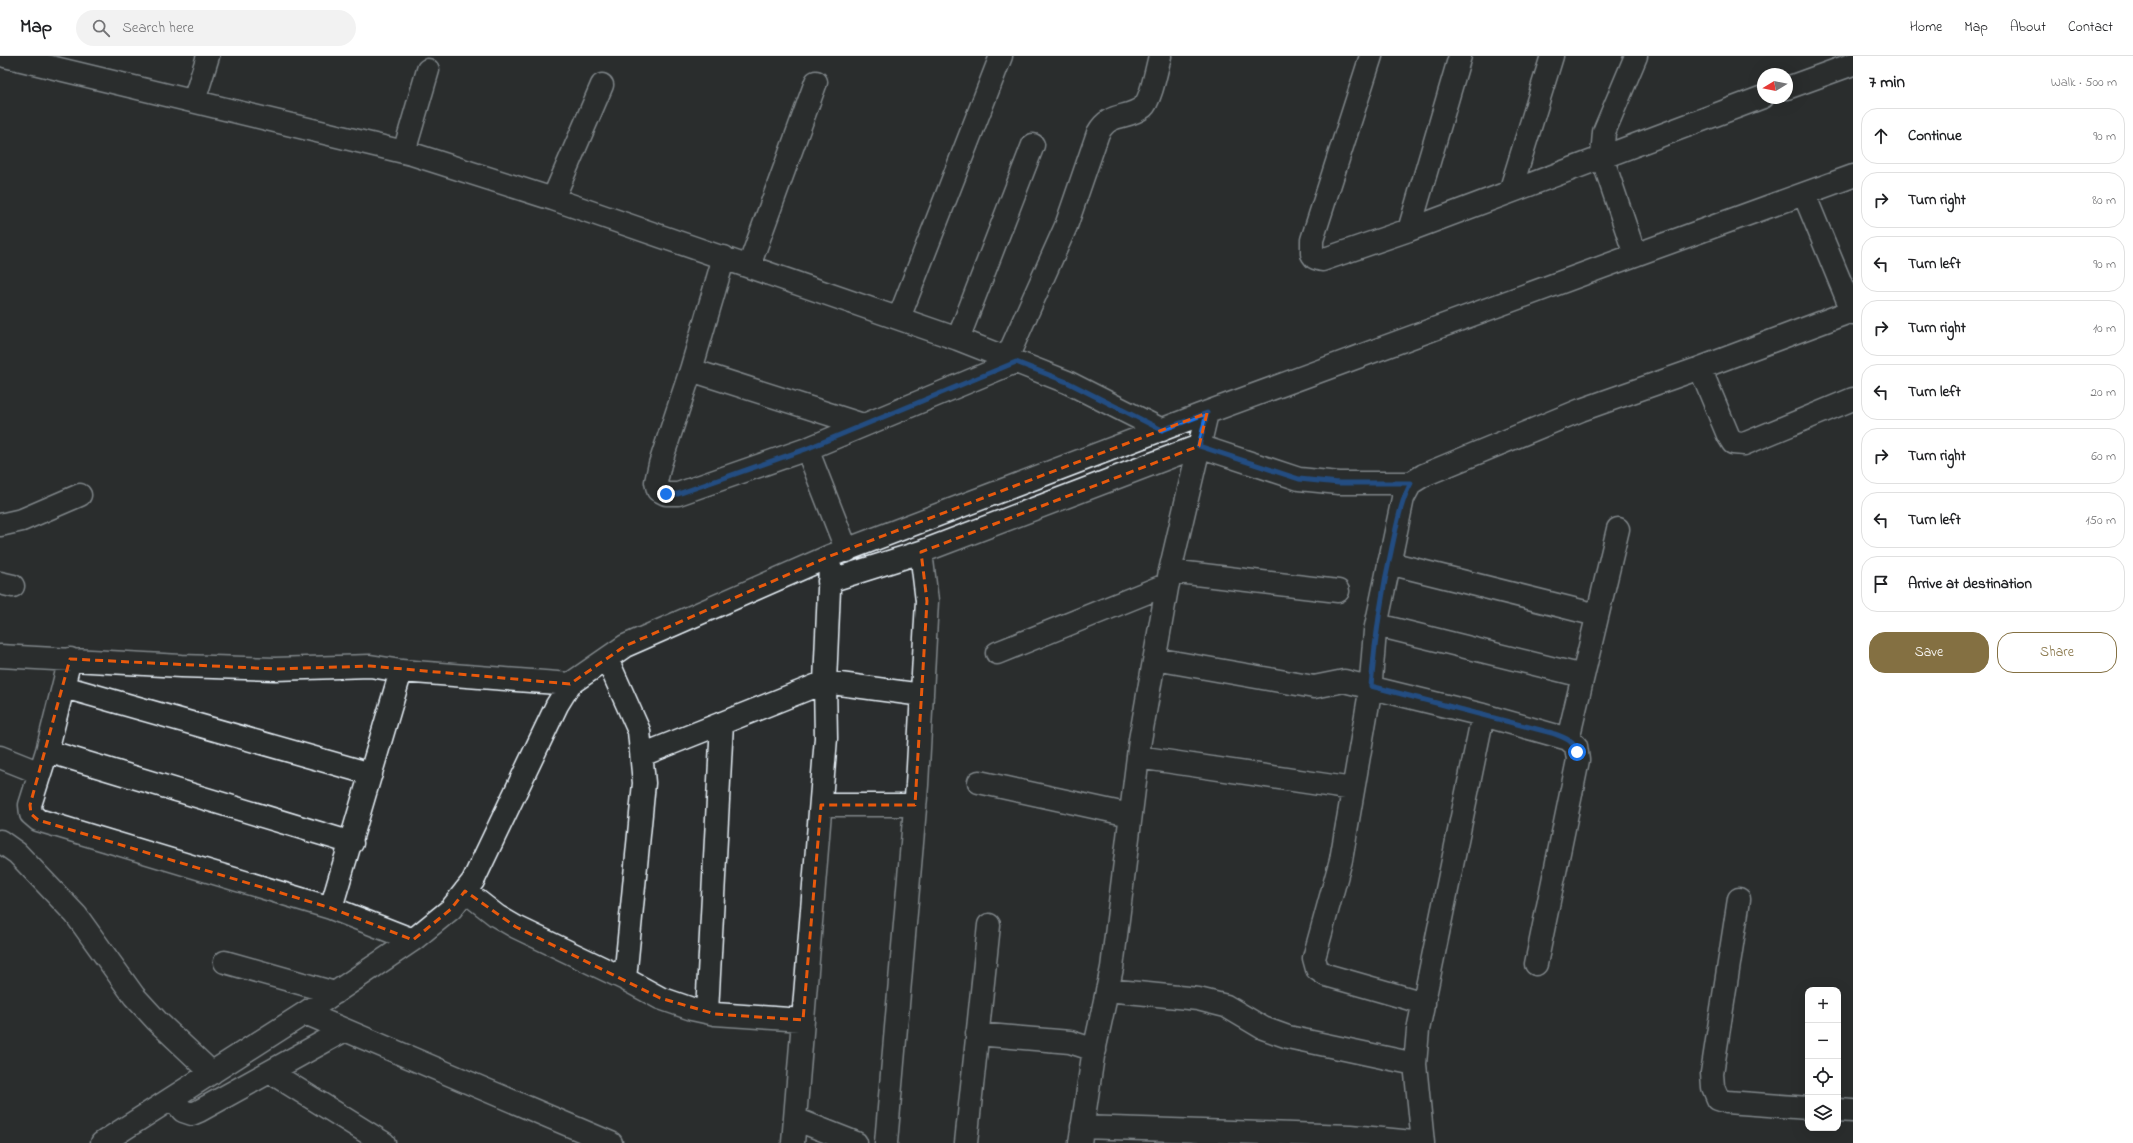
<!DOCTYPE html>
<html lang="en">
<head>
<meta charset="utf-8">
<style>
	body { margin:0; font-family:"Indie Flower",sans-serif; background:#f2f2f2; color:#202124 }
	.controls { position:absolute; right:12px; bottom:12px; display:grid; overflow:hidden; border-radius:8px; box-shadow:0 4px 16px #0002 }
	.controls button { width:36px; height:36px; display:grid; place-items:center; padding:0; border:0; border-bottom:1px solid #e0e0e0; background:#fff; color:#202124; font:20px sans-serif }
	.compass { position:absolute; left:1757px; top:12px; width:36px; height:36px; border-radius:50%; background:#fff; box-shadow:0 4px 16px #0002; rotate:260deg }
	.stop { position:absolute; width:12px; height:12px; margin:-9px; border:3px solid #1a73e8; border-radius:50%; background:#fff }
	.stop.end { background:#1a73e8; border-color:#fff; box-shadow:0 1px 4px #0008 }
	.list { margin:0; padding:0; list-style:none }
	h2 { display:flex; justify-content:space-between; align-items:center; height:52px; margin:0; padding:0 16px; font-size:17px }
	h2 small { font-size:13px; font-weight:400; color:#757577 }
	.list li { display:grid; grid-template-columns:26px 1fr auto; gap:12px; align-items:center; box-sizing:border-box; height:56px; margin:0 8px 8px; padding:0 8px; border:1px solid #e0e0e0; border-radius:16px }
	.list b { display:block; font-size:15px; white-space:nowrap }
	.list em { font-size:13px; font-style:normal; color:#757577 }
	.actions { display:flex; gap:8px; padding:12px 16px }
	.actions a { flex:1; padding:9px 0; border:1px solid #847042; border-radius:16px; text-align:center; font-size:14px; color:#847042 }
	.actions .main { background:#847042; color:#fff }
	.icon { flex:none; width:22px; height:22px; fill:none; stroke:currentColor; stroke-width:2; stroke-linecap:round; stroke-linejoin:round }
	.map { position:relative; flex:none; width:1853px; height:1087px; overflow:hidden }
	header { display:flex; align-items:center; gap:24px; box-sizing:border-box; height:56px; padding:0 20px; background:#fff; border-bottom:1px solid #e0e0e0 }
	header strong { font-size:19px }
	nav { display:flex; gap:22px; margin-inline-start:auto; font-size:14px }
	.search { width:280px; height:36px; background:#f2f2f2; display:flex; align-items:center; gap:10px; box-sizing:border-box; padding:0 14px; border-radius:22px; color:#757577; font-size:15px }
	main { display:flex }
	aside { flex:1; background:#fff }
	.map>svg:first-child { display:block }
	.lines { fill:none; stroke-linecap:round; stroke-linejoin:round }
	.minor-casing { stroke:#e8f1f8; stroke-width:25 }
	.minor { stroke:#2a2d2e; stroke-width:22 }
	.route { stroke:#1a73e8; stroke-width:5 }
	.marked { fill:none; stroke:#e8590c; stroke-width:3; stroke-dasharray:8 5; stroke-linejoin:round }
</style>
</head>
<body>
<header>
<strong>Map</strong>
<div class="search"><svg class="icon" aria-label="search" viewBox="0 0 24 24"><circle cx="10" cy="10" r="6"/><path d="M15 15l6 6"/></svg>Search here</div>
<nav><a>Home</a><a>Map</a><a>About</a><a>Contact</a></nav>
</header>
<main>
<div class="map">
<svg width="1853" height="1087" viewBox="0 0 1853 1087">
	<rect width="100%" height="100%" fill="#2a2d2e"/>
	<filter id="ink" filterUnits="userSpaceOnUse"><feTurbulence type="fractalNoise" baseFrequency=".025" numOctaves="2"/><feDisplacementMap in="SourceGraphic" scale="8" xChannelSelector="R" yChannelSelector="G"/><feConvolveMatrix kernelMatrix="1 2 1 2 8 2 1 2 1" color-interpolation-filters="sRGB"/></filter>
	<g filter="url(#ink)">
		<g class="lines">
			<defs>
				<path id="minor" d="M5,0L412,98L553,143L958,283L1067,326L1162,374
					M1371,0L1312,184V198L1315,202L1322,204L1409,174L1763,41
					M1787,32L1853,8
					M194,45L208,0
					M404,96L428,14
					M1510,136L1552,0
					M1804,138L1853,257
					M553,143L602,29
					M1409,174L1460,0
					M1635,199L1602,101L1604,76L1636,0
					M724,201L691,314L660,408L656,426L658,434L666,438H678L807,393L1015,306
					M749,210L816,26
					M899,262L1001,0
					M958,283L1033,89
					M1007,302L1066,170L1098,77C1110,55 1127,64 1143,51C1151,44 1157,11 1160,0
					M1700,312L1728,379L1733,387L1744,388L1853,343
					M691,314L863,369
					M807,393L847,495
					M0,469L22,464L80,439
					M1389,507L1597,559
					M1170,515L1338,535
					M829,525L921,496L1199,390L1299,423L1339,427H1411
					M0,527L13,530
					M1377,569L1583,620
					M997,597L1168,528
					M0,600L181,610L275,613L370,610L401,615L570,628
					M70,603L47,695L30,749L31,758L38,764L331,852L413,884
					M607,603L639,675L644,727L625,923
					M1155,603L1314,631L1344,625L1483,659L1568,683L1576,690L1578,704L1536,908
					M64,631L371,718
					M1568,683L1618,473
					M47,695L352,787
					M642,699L825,626L922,639
					M0,701L40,717
					M1138,701L1353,733
					M979,726L1130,759
					M821,749H915
					M0,785L17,797L76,859L134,940L157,965L212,1017
					M465,835L497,860L516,871L625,923L660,942L692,953L715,958L803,964
					M1739,843L1712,1017L1713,1031L1718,1043L1727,1046L1808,1052
					M331,852L401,615
					M225,906L335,937
					M1107,934L1198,943L1226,950L1263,972L1288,981L1415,1008
					M1424,947L1326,919L1317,913L1314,902L1341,804L1370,636L1375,575L1403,442L1411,427L1424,419L1581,354L1700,312L1852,255
					M707,956L722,667
					M305,957L611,1087
					M977,978L1070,986L1095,994
					M270,1016L384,1087
					M172,1042L183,1055L192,1058L199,1055L345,974
					M1838,1054L1853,1055
					M795,1063L856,1087
					M1082,1071L1351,1080L1423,1087
					M102,1087L305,957L413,884L451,853L473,825L557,649L570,628L625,590L830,500L1200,359L1635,199L1853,120
					M793,1087L826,682L825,626L830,510
					M886,1087L917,729L927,545L921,496
					M966,1087L989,869
					M1080,1087L1093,1000L1112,912L1140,684L1170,515L1207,357
					M1423,1087L1415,1008L1418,974L1483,659"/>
			</defs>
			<!-- minor casing -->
			<use href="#minor" class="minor-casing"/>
			<!-- minor -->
			<use href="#minor" class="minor"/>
		</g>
	</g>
	<g class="lines" filter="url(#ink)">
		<!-- route -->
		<path class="route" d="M666,438H678L806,393L1016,306L1067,326L1162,374L1207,357L1199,390L1299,423L1339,427H1411C1400,447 1397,469 1392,491C1381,539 1375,582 1371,630L1552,677C1563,681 1574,684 1577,696"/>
	</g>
	<!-- marked area -->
	<path d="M0 0H1853V1087H0ZM1207,357L1199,390L921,496L927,545L915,749H821L803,964L715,958L660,942L516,871L465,835L451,853L413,884L331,852L38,764L31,758L30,749L70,603L275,613L370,610L570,628L625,590L830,500Z" fill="#2a2d2e" fill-opacity=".55" fill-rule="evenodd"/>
	<path class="marked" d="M1207,357L1199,390L921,496L927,545L915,749H821L803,964L715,958L660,942L516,871L465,835L451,853L413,884L331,852L38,764L31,758L30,749L70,603L275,613L370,610L570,628L625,590L830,500Z"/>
</svg>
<div class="controls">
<button>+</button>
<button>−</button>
<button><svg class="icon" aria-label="locate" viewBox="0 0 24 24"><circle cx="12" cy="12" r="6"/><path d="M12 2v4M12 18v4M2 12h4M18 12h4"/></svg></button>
<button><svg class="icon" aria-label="layers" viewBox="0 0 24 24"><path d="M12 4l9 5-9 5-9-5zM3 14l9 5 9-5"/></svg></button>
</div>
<svg class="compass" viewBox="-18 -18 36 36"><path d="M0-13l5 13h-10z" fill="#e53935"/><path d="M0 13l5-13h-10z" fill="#757577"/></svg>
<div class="stop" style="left:1577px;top:696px"></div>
<div class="stop end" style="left:666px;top:438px"></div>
</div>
<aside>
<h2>7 min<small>Walk · 500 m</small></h2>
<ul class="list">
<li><svg class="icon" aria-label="ahead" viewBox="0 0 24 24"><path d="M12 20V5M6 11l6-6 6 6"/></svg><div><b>Continue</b></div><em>90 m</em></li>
<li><svg class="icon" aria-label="right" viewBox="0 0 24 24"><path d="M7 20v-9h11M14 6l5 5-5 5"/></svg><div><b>Turn right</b></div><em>80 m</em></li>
<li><svg class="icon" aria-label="left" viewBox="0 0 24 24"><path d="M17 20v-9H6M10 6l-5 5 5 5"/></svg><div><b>Turn left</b></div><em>90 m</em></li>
<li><svg class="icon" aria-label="right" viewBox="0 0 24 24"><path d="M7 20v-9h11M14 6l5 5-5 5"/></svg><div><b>Turn right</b></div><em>10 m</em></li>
<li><svg class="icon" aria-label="left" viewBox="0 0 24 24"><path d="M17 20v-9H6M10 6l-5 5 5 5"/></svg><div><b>Turn left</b></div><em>20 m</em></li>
<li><svg class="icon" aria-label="right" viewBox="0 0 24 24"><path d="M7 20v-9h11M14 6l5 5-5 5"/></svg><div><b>Turn right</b></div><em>60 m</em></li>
<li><svg class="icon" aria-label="left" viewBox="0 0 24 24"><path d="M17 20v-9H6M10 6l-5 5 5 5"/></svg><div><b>Turn left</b></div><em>150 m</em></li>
<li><svg class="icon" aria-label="arrive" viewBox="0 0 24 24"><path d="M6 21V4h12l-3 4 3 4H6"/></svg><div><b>Arrive at destination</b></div></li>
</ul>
<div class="actions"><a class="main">Save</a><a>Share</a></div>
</aside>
</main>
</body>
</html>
